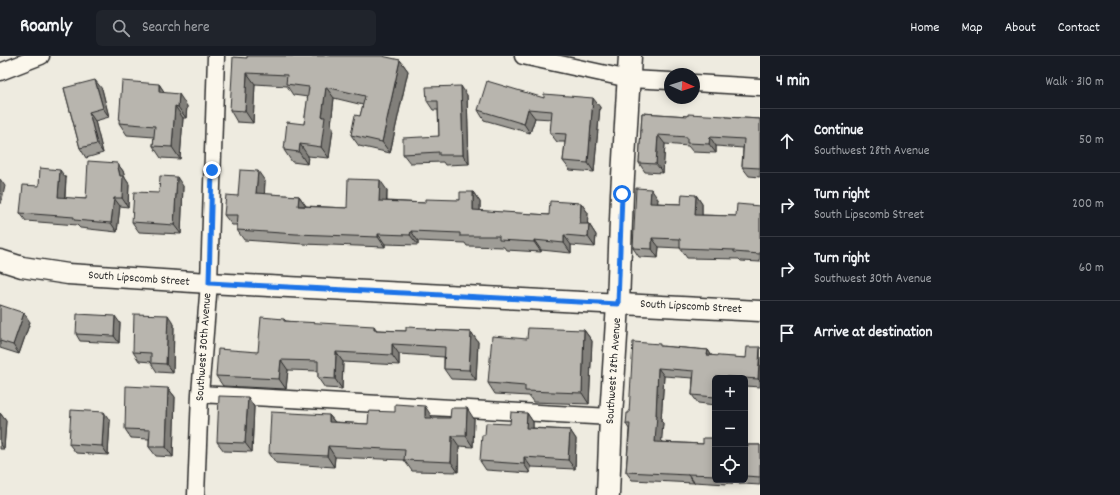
<!DOCTYPE html>
<html lang="en">
<head>
<meta charset="utf-8">
<style>
	body { margin:0; font-family:Dekko,sans-serif; background:#20242c; color:#f1f3f6 }
	.controls { position:absolute; right:12px; bottom:12px; display:grid; overflow:hidden; border-radius:6px; box-shadow:0 2px 10px #0003 }
	.controls button { width:36px; height:36px; display:grid; place-items:center; padding:0; border:0; border-bottom:1px solid #363941; background:#171b24; color:#f1f3f6; font:20px sans-serif }
	.compass { position:absolute; left:664px; top:12px; width:36px; height:36px; border-radius:50%; background:#171b24; box-shadow:0 2px 10px #0003; rotate:93deg }
	.stop { position:absolute; width:12px; height:12px; margin:-9px; border:3px solid #1a73e8; border-radius:50%; background:#fff }
	.stop.end { background:#1a73e8; border-color:#fff; box-shadow:0 1px 4px #0008 }
	.list { margin:0; padding:0; list-style:none }
	h2 { display:flex; justify-content:space-between; align-items:center; height:52px; margin:0; padding:0 16px; font-size:17px }
	h2 small { font-size:13px; font-weight:400; color:#9ea1a6 }
	.list li { display:grid; grid-template-columns:26px 1fr auto; gap:12px; align-items:center; box-sizing:border-box; height:64px; padding:0 16px; border-top:1px solid #363941 }
	.list b { display:block; font-size:15px; white-space:nowrap }
	.list p { margin:0; font-size:13px; white-space:nowrap; color:#9ea1a6 }
	.list em { font-size:13px; font-style:normal; color:#9ea1a6 }
	.icon { flex:none; width:22px; height:22px; fill:none; stroke:currentColor; stroke-width:2; stroke-linecap:round; stroke-linejoin:round }
	.map { position:relative; flex:none; width:760px; height:439px; overflow:hidden }
	header { display:flex; align-items:center; gap:24px; box-sizing:border-box; height:56px; padding:0 20px; background:#171b24; border-bottom:1px solid #363941 }
	header strong { font-size:19px }
	nav { display:flex; gap:22px; margin-inline-start:auto; font-size:14px }
	.search { width:280px; height:36px; background:#20242c; display:flex; align-items:center; gap:10px; box-sizing:border-box; padding:0 14px; border-radius:6px; color:#9ea1a6; font-size:15px }
	main { display:flex }
	aside { flex:1; background:#171b24 }
	.map>svg:first-child { display:block }
	.lines { fill:none; stroke-linecap:round; stroke-linejoin:round }
	.minor-casing { stroke:#2b2b2b; stroke-width:19 }
	.tertiary-casing { stroke:#2b2b2b; stroke-width:23 }
	.secondary-casing { stroke:#2b2b2b; stroke-width:25 }
	.minor { stroke:#fbf7ec; stroke-width:16 }
	.tertiary { stroke:#fbf7ec; stroke-width:20 }
	.secondary { stroke:#fbf7ec; stroke-width:22 }
	.wall { fill:#9e9c96; stroke:#2b2b2b }
	.shaded-wall { fill:#817f7a; stroke:#2b2b2b }
	.building { fill:#b8b5ae; stroke:#2b2b2b }
	.route { stroke:#1a73e8; stroke-width:5 }
	.labels { text-anchor:middle; dominant-baseline:central; stroke-width:3.5; stroke-linejoin:round; paint-order:stroke }
	.street-label { font-size:12px; fill:#2b2b2b; stroke:#fbf7ec }
</style>
</head>
<body>
<header>
<strong>Roamly</strong>
<div class="search"><svg class="icon" aria-label="search" viewBox="0 0 24 24"><circle cx="10" cy="10" r="6"/><path d="M15 15l6 6"/></svg>Search here</div>
<nav><a>Home</a><a>Map</a><a>About</a><a>Contact</a></nav>
</header>
<main>
<div class="map">
<svg width="760" height="439" viewBox="0 0 760 439">
	<rect width="100%" height="100%" fill="#eeebe0"/>
	<filter id="ink" filterUnits="userSpaceOnUse"><feTurbulence type="fractalNoise" baseFrequency=".025" numOctaves="2"/><feDisplacementMap in="SourceGraphic" scale="8" xChannelSelector="R" yChannelSelector="G"/><feConvolveMatrix kernelMatrix="1 2 1 2 8 2 1 2 1" color-interpolation-filters="sRGB"/></filter>
	<g filter="url(#ink)">
		<g class="lines">
			<defs>
				<path id="minor" d="M523,0L629,23L670,25
					M0,16L41,0
					M694,27L760,31
					M200,338L611,361
					M196,439L200,338L209,227L216,0"/>
				<path id="tertiary" d="M0,204L22,211L68,218L209,227L760,255"/>
				<path id="secondary" d="M608,439L611,361L618,248L622,138L630,0"/>
			</defs>
			<!-- minor casing -->
			<use href="#minor" class="minor-casing"/>
			<!-- tertiary casing -->
			<use href="#tertiary" class="tertiary-casing"/>
			<!-- secondary casing -->
			<use href="#secondary" class="secondary-casing"/>
			<!-- minor -->
			<use href="#minor" class="minor"/>
			<!-- tertiary -->
			<use href="#tertiary" class="tertiary"/>
			<!-- secondary -->
			<use href="#secondary" class="secondary"/>
		</g>
		<!-- wall -->
		<path class="wall" d="M247,2L400,4L408,15L390,97L359,90L351,79L360,60L363,49L334,42L331,69L333,73L329,102L308,100L307,108L292,106L284,94L304,68L308,41L293,39L287,30L255,28L253,67L237,66L230,54Z
			M159,28L165,37L187,50L186,62H183L180,103L161,102L153,90L154,81L127,79L119,67Z
			M64,32L102,33L109,61L95,65L103,97L86,102L80,92Z
			M467,39L469,108L445,109L443,106L410,107L403,98L439,80L438,54H433L427,45Z
			M544,42L600,51L594,116L570,114L563,105L565,86H557L550,77L552,63L535,62L530,77L484,64L478,54Z
			M642,57L688,60L727,61L760,63V121L749,120L742,111L743,92L716,90V97L693,96L688,90L665,88L663,117L645,116L639,107Z
			M117,107L123,115L125,122L129,128L128,151L120,150L117,176L80,172L77,169L26,165L20,157L39,130L66,122L65,142L86,143Z
			M265,125L264,138L299,140L306,150L347,152L387,134V145L425,147L460,144L473,136L480,146V155L549,159L581,147L588,157L587,168H589L596,179L595,191L571,189V197L541,194V196L506,194L504,191L467,190L465,187L418,185V189L385,188V191L303,188L244,184L237,174L238,169H232L224,159Z
			M183,130L181,178L139,176L132,166L159,137Z
			M696,139L702,148V159L736,160L760,150V206L741,205L739,203L687,202L680,192L659,191L658,202L639,201L633,192L658,143L657,147L681,148Z
			M0,249L30,266L19,298L0,292Z
			M284,263L286,265L377,274L406,275L427,272L429,274L471,276L478,286L476,324L451,323L444,313V301L399,298V309L343,306L342,333L325,332L318,322V315L288,314L286,333L223,330L216,320L258,296Z
			M120,267L119,287L80,285L76,278Z
			M174,268L173,317L157,316L151,307V306L139,305L133,296Z
			M584,274L592,285L589,348L533,346L529,340L495,338L488,327L527,283Z
			M661,290L708,294L712,300L746,302L760,291V331L745,330V322H715V349L698,347L692,339L693,322L664,320L661,365L663,367L661,386L703,388L715,382V424H745V389H760V429L727,427V428L694,426V427L632,424L626,416L629,373L626,368L629,357Z
			M168,332L175,341L173,401L156,400L149,391V383L131,382L125,373Z
			M254,351L252,396L224,395L217,386Z
			M0,357L6,365L4,393H0Z
			M527,357L533,366V372L570,374L576,383L575,413L531,411L530,417L486,414L480,405L510,368Z
			M329,359L335,366L368,368L432,361V362L474,363L473,391L459,390L458,416L412,415L404,404L335,401L334,411L276,407L269,397Z
			M110,365L108,399L76,397L69,388Z"/>
		<!-- shaded-wall -->
		<path class="shaded-wall" d="M400,4L408,15L390,97L382,86Z
			M247,17L255,28L253,67L245,55Z
			M95,24L102,33L109,61L103,52Z
			M159,28L167,40L159,36Z
			M461,30L467,39L469,108L463,99Z
			M326,31L334,42L331,69L333,73L329,102L321,91L322,61Z
			M179,38L187,50L186,62L178,51Z
			M593,42L600,51L594,116L588,107Z
			M175,50L183,62L180,103L172,91Z
			M528,53L535,62L530,77L524,68Z
			M89,56L95,65L103,97L97,88Z
			M658,79L665,88L663,117L656,108Z
			M710,81L716,90V97L709,88Z
			M300,88L308,100L307,108L299,96Z
			M117,107L123,115L125,122L129,128L128,151L122,142L120,120Z
			M60,114L66,122L64,150L58,141Z
			M258,115L265,125L264,147L256,137Z
			M177,121L183,130L181,178L174,169Z
			M0,123L5,130L1,148L0,147Z
			M380,124L387,134L386,155L379,145Z
			M651,133L658,143L657,156L650,147Z
			M473,136L480,146V164L473,154Z
			M696,139L702,148V168L695,159Z
			M299,140L306,150H298Z
			M114,142L120,150L117,176L111,167Z
			M581,147L588,157L587,178L580,168Z
			M589,168L596,179L595,191L588,181Z
			M411,175L418,185V189L410,179Z
			M378,178L385,188V191L378,181Z
			M564,179L571,189V197L564,187Z
			M652,182L659,191L658,202L652,193Z
			M534,184L541,194V196L534,186Z
			M24,257L30,266L19,298L13,289Z
			M168,259L174,268L173,317L166,308Z
			M115,260L120,267L119,287L114,280Z
			M374,270L381,280L374,274Z
			M584,274L592,285L589,348L582,337Z
			M471,276L478,286L476,324L469,314Z
			M392,288L399,298V309L392,299Z
			M760,293V325L758,323Z
			M708,294L713,302L707,299Z
			M336,296L343,306L342,333L335,323Z
			M281,304L288,314L286,333L279,323Z
			M658,312L664,320L661,365L663,367L661,394L655,386L656,359Z
			M168,332L175,341L173,401L166,391Z
			M248,341L254,351L252,396L245,387Z
			M425,350L432,361V372L425,362Z
			M467,352L474,363L473,391L466,380Z
			M104,356L110,365L108,399L102,390Z
			M0,357L6,365L4,393L0,387Z
			M527,357L533,366V381L526,372Z
			M329,359L337,369L329,366Z
			M570,374L576,383L575,413L568,404Z
			M452,380L459,390L458,416L451,406Z
			M328,390L335,401L334,411L327,400Z
			M524,401L531,411L530,417L524,408Z
			M688,418L694,426V427L688,419Z"/>
		<!-- building -->
		<path class="building" d="M247,0H382L400,4L382,86L351,79L355,59L360,60L365,40L326,31L322,61H325L321,91L300,88L299,96L284,94L287,66L304,68L309,31L286,28L287,19L247,17L245,55L230,54L233,1L247,2Z
			M95,24L103,52L89,56L97,88L80,92L64,32Z
			M122,25L159,28V36L179,38L178,51L175,50L172,91L153,90L155,70L119,67Z
			M487,25L544,42V38L593,42L588,107L563,105L566,78L550,77L552,55L528,53L524,68L478,54Z
			M461,30L463,99H439V96L403,98V82L439,80L438,45H427L426,31Z
			M642,57L688,60V58L726,60V61L760,63V112L742,111L744,83L710,81L709,88L687,87V81L658,79L656,108L639,107Z
			M88,105L117,107L120,120H123L122,142H114L111,167L74,164V161L20,157L23,129L39,130L40,112L60,114L58,141L86,143Z
			M240,114L258,115L256,137L299,140L298,150L347,152L348,123L380,124L379,145L425,147V143L460,144V136H473V154L549,159L550,145L581,147L580,168H589L588,181L564,179V187L534,184V186L499,184V180H460V177L411,175L410,179L378,178V181L296,178L237,174L238,159H224L226,139L238,140Z
			M160,120L177,121L174,169L132,166L134,136L159,137Z
			M636,132L651,133L650,147L681,148L682,138L696,139L695,159L736,160L737,148L760,150V198L734,196V194L680,192V183L652,182V193L633,192Z
			M0,249L24,257L13,289L0,285Z
			M77,258L115,260L114,280L76,278Z
			M134,258L168,259L166,308L151,307V297L133,296Z
			M261,261L284,263V265L374,270V274L406,275V271L427,272V274L471,276L469,314L444,313L445,291L392,288V299L336,296L335,323L318,322V305L281,304L279,323L216,320L218,293L258,296Z
			M528,272L584,274L582,337L525,335V330L488,327L492,280L527,283Z
			M633,286L660,288V290L708,294L707,299L746,302L747,291H760L758,323L716,320V322H715V341L692,339L694,315L658,312L656,359H657L655,386L703,388V382H715V419L688,418V419L626,416L630,368H626L627,357H629Z
			M126,330L168,332L166,391H149L150,374L125,373Z
			M219,340L248,341L245,387L217,386Z
			M395,348L425,350V362H450L451,352H467L466,380H452L451,406L404,404L405,394L328,390L327,400L269,397L271,356L329,359V366L368,368L369,355L395,356Z
			M71,354L104,356L102,390L69,388Z
			M511,356L527,357L526,372L570,374L568,404L524,401V408L480,405L482,379H485L486,367L510,368Z
			M745,389H760V421L745,420Z"/>
	</g>
	<g class="lines" filter="url(#ink)">
		<!-- route -->
		<path class="route" d="M212,114L209,227L618,248L622,138"/>
	</g>
	<g class="labels">
		<!-- street labels -->
		<g class="street-label">
			<text transform="translate(139 223) rotate(4)">South Lipscomb Street</text>
			<text transform="translate(691 251) rotate(3)">South Lipscomb Street</text>
			<text transform="translate(204 291) rotate(-86)">Southwest 30th Avenue</text>
			<text transform="translate(614 315) rotate(-86)">Southwest 28th Avenue</text>
		</g>
	</g>
</svg>
<div class="controls">
<button>+</button>
<button>−</button>
<button><svg class="icon" aria-label="locate" viewBox="0 0 24 24"><circle cx="12" cy="12" r="6"/><path d="M12 2v4M12 18v4M2 12h4M18 12h4"/></svg></button>
</div>
<svg class="compass" viewBox="-18 -18 36 36"><path d="M0-13l5 13h-10z" fill="#e53935"/><path d="M0 13l5-13h-10z" fill="#9ea1a6"/></svg>
<div class="stop" style="left:622px;top:138px"></div>
<div class="stop end" style="left:212px;top:114px"></div>
</div>
<aside>
<h2>4 min<small>Walk · 310 m</small></h2>
<ul class="list">
<li><svg class="icon" aria-label="ahead" viewBox="0 0 24 24"><path d="M12 20V5M6 11l6-6 6 6"/></svg><div><b>Continue</b><p>Southwest 28th Avenue</p></div><em>50 m</em></li>
<li><svg class="icon" aria-label="right" viewBox="0 0 24 24"><path d="M7 20v-9h11M14 6l5 5-5 5"/></svg><div><b>Turn right</b><p>South Lipscomb Street</p></div><em>200 m</em></li>
<li><svg class="icon" aria-label="right" viewBox="0 0 24 24"><path d="M7 20v-9h11M14 6l5 5-5 5"/></svg><div><b>Turn right</b><p>Southwest 30th Avenue</p></div><em>60 m</em></li>
<li><svg class="icon" aria-label="arrive" viewBox="0 0 24 24"><path d="M6 21V4h12l-3 4 3 4H6"/></svg><div><b>Arrive at destination</b></div></li>
</ul>
</aside>
</main>
</body>
</html>
